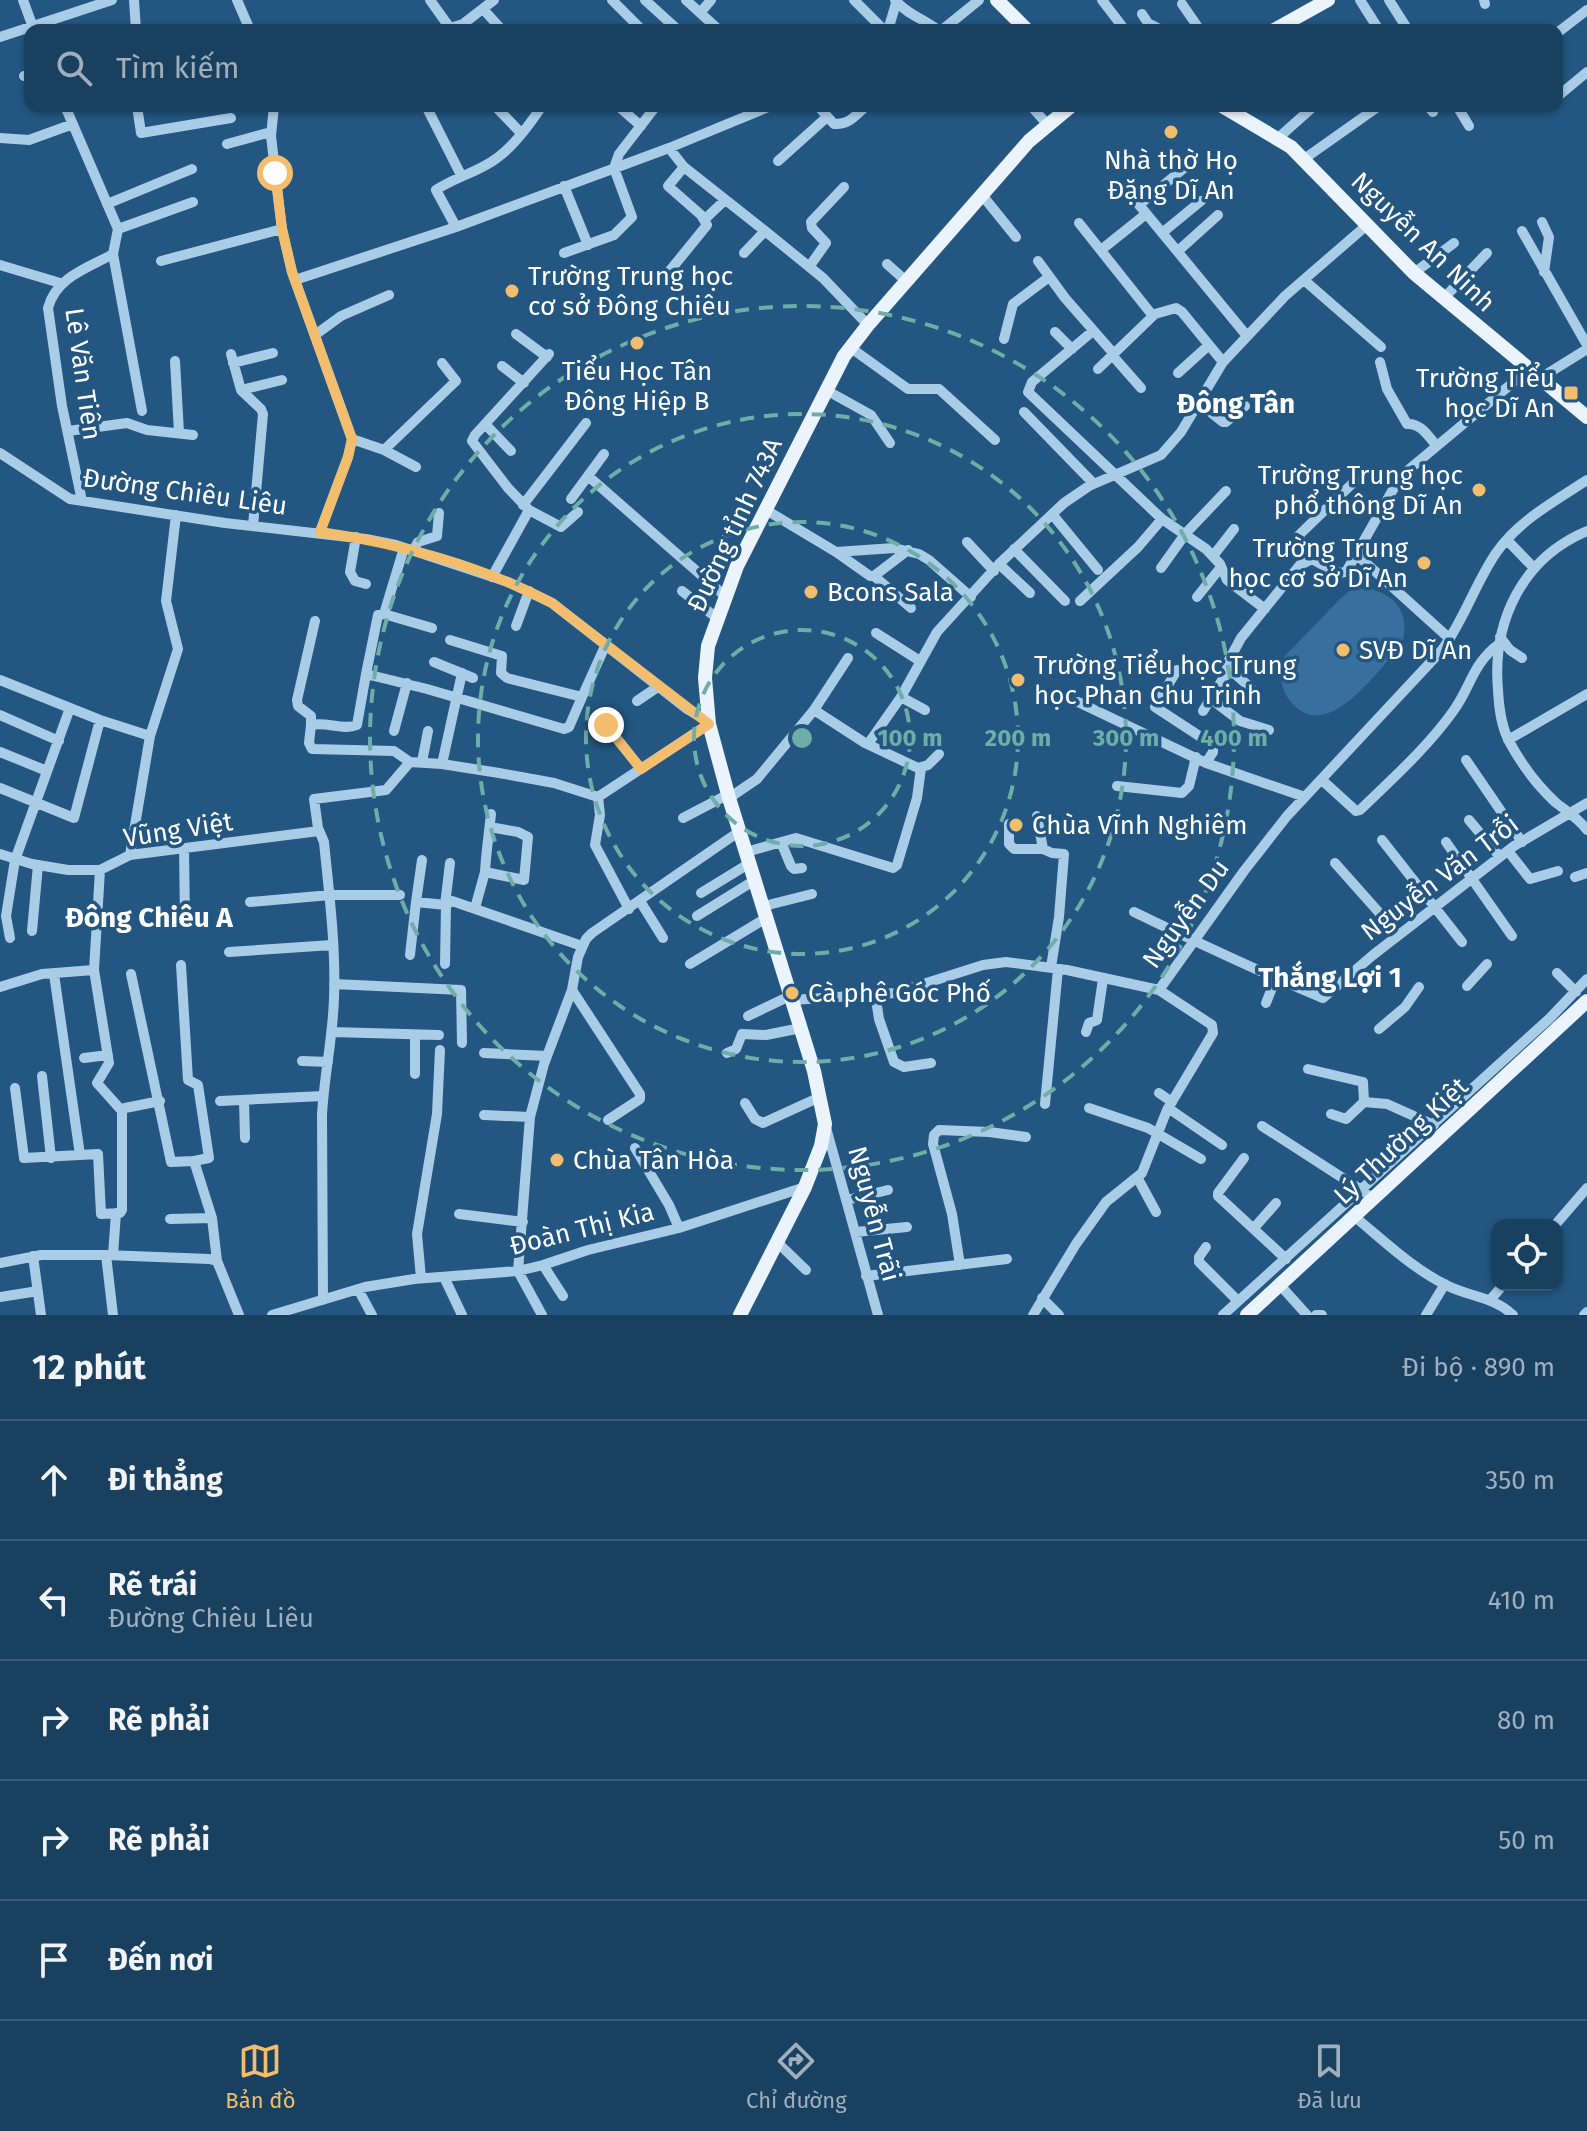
<!DOCTYPE html>
<html lang="vi">
<head>
<meta charset="utf-8">
<style>
	body { margin:0; font-family:"Fira Sans",sans-serif; background:#274b69; color:#f1f3f6 }
	.controls { position:absolute; right:24px; bottom:24px; display:grid; overflow:hidden; border-radius:16px; box-shadow:0 2px 6px #0004 }
	.controls button { width:72px; height:72px; display:grid; place-items:center; padding:0; border:0; border-bottom:2px solid #385975; background:#1a4060; color:#f1f3f6; font:40px sans-serif }
	.stop { position:absolute; width:24px; height:24px; margin:-18px; border:6px solid #f2bd6c; border-radius:50%; background:#fff }
	.stop.end { background:#f2bd6c; border-color:#fff; box-shadow:0 2px 8px #0008 }
	.list { margin:0; padding:0; list-style:none }
	h2 { display:flex; justify-content:space-between; align-items:center; height:104px; margin:0; padding:0 32px; font-size:34px }
	h2 small { font-size:26px; font-weight:400; color:#9fafbd }
	.list li { display:grid; grid-template-columns:52px 1fr auto; gap:24px; align-items:center; box-sizing:border-box; height:120px; padding:0 32px; border-top:2px solid #385975 }
	.list b { display:block; font-size:30px; white-space:nowrap }
	.list p { margin:0; font-size:26px; white-space:nowrap; color:#9fafbd }
	.list em { font-size:26px; font-style:normal; color:#9fafbd }
	.icon { flex:none; width:44px; height:44px; fill:none; stroke:currentColor; stroke-width:2; stroke-linecap:round; stroke-linejoin:round }
	.map { position:relative; flex:none; width:1587px; height:1315px; overflow:hidden }
	.search { position:absolute; background:#1a4060; box-shadow:0 2px 6px #0004; left:24px; right:24px; top:24px; height:88px; display:flex; align-items:center; gap:20px; box-sizing:border-box; padding:0 28px; border-radius:16px; color:#9fafbd; font-size:30px }
	.sheet { height:704px; background:#1a4060 }
	nav { display:flex; justify-content:space-around; align-items:center; box-sizing:border-box; height:112px; border-top:2px solid #385975; background:#1a4060; font-size:22px; color:#9fafbd }
	nav a { display:grid; justify-items:center; gap:4px }
	nav .on { color:#f2bd6c }
	.map>svg:first-child { display:block }
	.pitch { fill:#37709e }
	.lines { fill:none; stroke-linecap:round; stroke-linejoin:round }
	.minor { stroke:#a9cce7; stroke-width:10 }
	.major { stroke:#ebf4fd; stroke-width:14 }
	.route { stroke:#f2bd6c; stroke-width:10 }
	.ring { fill:none; stroke:#6fada8; stroke-width:4; stroke-dasharray:14 10 }
	.poi-dot { fill:#f2bd6c; stroke:#235680; stroke-width:3 }
	.labels { text-anchor:middle; dominant-baseline:central; stroke-width:7; stroke-linejoin:round; paint-order:stroke }
	.poi-label { font-size:26px; fill:#fff; stroke:#235680; text-anchor:start }
	.street-label { font-size:26px; fill:#fff; stroke:#235680 }
	.neighbourhood-label { font-size:28px; font-weight:bold; fill:#fff; stroke:#235680 }
	.centre { fill:#6fada8; stroke:#235680; stroke-width:4 }
	.ring-label { font-size:24px; text-anchor:middle; font-weight:bold; fill:#6fada8; stroke:#235680; stroke-width:7; stroke-linejoin:round; paint-order:stroke }
</style>
</head>
<body>
<div class="map">
<svg width="1587" height="1315" viewBox="0 0 1587 1315">
	<rect width="100%" height="100%" fill="#235680"/>
	<!-- pitch -->
	<path class="pitch" d="M1365,588C1395,593 1411,613 1402,644C1379,669 1328,745 1292,703C1280,690 1279,674 1284,657L1340,599L1350,591Z"/>
	<g class="lines">
		<!-- minor -->
		<path class="minor" d="M23,0L34,30
			M134,0L136,30
			M237,0L250,30
			M430,0L450,28L463,24L494,0
			M612,0L642,30
			M645,0L678,30
			M686,0L719,30
			M854,0L884,30
			M895,0C908,15 922,18 938,30
			M1102,0L1125,30
			M1360,0L1379,30
			M1389,0L1408,30
			M1484,0L1485,4
			M1182,4L1200,30
			M483,9L502,30
			M700,13L711,0
			M1142,14L1148,23L1161,30
			M888,30L897,0
			M942,30L979,0
			M1557,33L1587,10
			M0,37L112,0
			M24,76L30,74
			M1557,97L1587,72
			M65,106L118,229L113,254C88,268 56,277 48,308L62,406L82,501
			M137,106L141,133L231,118
			M274,106L271,136L282,229L292,272L352,439L348,457L320,532
			M426,106L461,175
			M495,106L521,133
			M542,106C530,124 514,146 497,158C479,172 455,177 436,190L456,227L669,148L771,106
			M618,106L641,126
			M818,106L834,124C849,125 856,115 866,106
			M1031,106L1047,124
			M1428,106L1433,112
			M1457,106L1469,126
			M0,138L29,140L73,124
			M1277,139L1314,106
			M227,144L271,132
			M1304,159L1379,106
			M778,161L827,117
			M684,167L765,231
			M564,186L588,245
			M1126,189L1247,336
			M982,195L1016,237
			M107,204L192,169
			M1139,205L1188,165
			M704,220L725,200
			M1542,222L1549,237L1544,272
			M1079,223L1153,316
			M118,229L193,202
			M1522,231L1587,345
			M1162,233L1201,201
			M1101,250L1146,214
			M1178,251L1218,215
			M564,253L614,235L632,217L614,168L619,154L656,106
			M744,253L765,231L823,278L868,325
			M113,254L142,411
			M161,261L282,229
			M1038,261L1065,298L1114,354
			M887,264L906,281
			M0,265L60,283
			M809,267L826,243L812,228L811,222L844,187
			M668,273L707,225L701,215L668,186L684,167L669,148
			M1414,273L1454,243
			M295,280L456,227
			M1304,280L1381,347
			M1443,299L1487,253
			M1093,331L1032,382L1028,392L1162,519L1206,549L1220,564L1227,580L1265,609
			M1055,332L1072,349
			M516,334L547,357
			M315,335L341,316L389,295
			M1004,339L1013,304L1049,277
			M851,348L908,389H939L995,440
			M231,354L241,390L261,409L263,414L253,526
			M549,354L475,435L472,441L508,488L529,510L561,527L578,512
			M1112,355L1141,388
			M175,361L179,433
			M1380,362L1387,389L1407,424C1421,423 1428,436 1436,445
			M233,363L273,353
			M502,366L524,383
			M1098,369L1155,314L1176,308L1182,312L1223,362
			M1178,373L1209,345
			M1539,379L1587,349
			M241,390L282,380
			M826,390L871,415L890,443
			M1198,402L1223,422H1226L1245,406
			M1024,412L1094,484
			M485,424L511,451
			M68,431L127,423L147,430L193,435
			M352,439L384,450L416,467
			M384,450L456,381L442,363
			M0,453L70,499L225,523L366,539L396,545L508,582L552,603L687,709L709,722
			M588,476L725,596
			M571,499L604,454
			M523,505L586,423
			M766,510L836,552L894,548L919,554L929,560L971,597
			M1052,514L1098,570
			M1587,531C1522,558 1492,622 1498,690C1499,708 1501,727 1510,743C1522,765 1537,785 1555,802C1566,811 1578,818 1587,830
			M356,537L350,572L355,581L366,584
			M1507,540L1534,568
			M967,542L994,571
			M1014,549L1065,601
			M413,551L418,542L437,536L439,513
			M836,552L870,576H874L908,550
			M1357,555L1450,639
			M1213,556L1234,529
			M1312,559L1298,536L1356,480
			M999,564L1030,593
			M1161,568L1186,533L1226,491
			M874,576L911,608
			M492,577L529,510
			M682,591L717,618
			M1197,597L1221,567
			M1080,601L1138,547L1162,519
			M384,614L404,548
			M516,626L529,591
			M432,628L384,614L378,615L366,674L427,689L564,729L569,727L582,697
			M876,633L920,661
			M1500,637L1510,650L1522,658
			M450,640L502,656L501,673L507,678L582,697L606,644
			M434,662L473,678
			M1227,667L1251,688
			M1177,670L1155,707L1213,745V752L1206,763
			M366,674L357,725C343,731 326,721 311,725L309,743L312,749L394,751L410,762L442,764L499,773L554,783L598,797L709,724
			M0,680L100,720L150,736
			M901,697L925,710
			M1211,699L1240,721L1269,730
			M637,701L659,686
			M1078,702L1206,763L1305,797
			M814,710L848,658
			M1203,711L1226,674L1228,662L1241,638L1300,565L1312,559L1338,573L1346,572L1395,486L1407,471L1528,370
			M0,715L59,741
			M311,725V716L298,706L297,700L315,621
			M606,725L641,769
			M394,731L407,683
			M1508,740L1587,694
			M868,744L901,697L937,632L999,564L1064,503L1089,486L1161,455L1181,432L1223,362L1285,296L1367,225
			M0,752L47,771
			M1466,760L1522,842
			M422,762L428,731
			M442,764L462,673
			M1323,781L1356,811L1360,810C1392,779 1428,747 1454,710C1471,686 1473,663 1499,644
			M1117,786L1182,793L1189,786L1196,757
			M0,788L74,818L100,720
			M598,797L600,815L595,845L629,909
			M729,798L757,779L814,710L865,743L918,768L928,765L939,754
			M1037,816L1043,849L1052,853L1064,854L1059,917L1051,967
			M683,818L729,794
			M1469,820L1500,857
			M1009,824V844L1014,849H1043
			M490,827L518,832L528,837L524,880L485,872C486,853 489,833 491,814
			M1382,840L1462,942
			M781,842L791,866L794,869L802,868
			M1446,842L1512,936
			M184,848L185,920
			M1508,851L1530,879L1558,871
			M746,852L796,838L893,868L897,865L917,798L921,768
			M0,854L32,864L68,870H100L130,855L319,831
			M130,855L150,736L178,649L166,601L176,515
			M1335,863L1399,935
			M1575,877L1587,873
			M701,893L750,863
			M640,901L663,938
			M250,902L330,895H400
			M416,902L422,860
			M445,905L450,863
			M764,906L812,894
			M475,908L485,872
			M1134,912C1197,942 1259,972 1323,998L1373,955L1514,846L1587,803
			M697,916L755,880
			M32,931L38,865
			M10,938L6,916L15,860L70,708
			M229,952L332,945
			M410,955L416,902L446,905
			M445,964L446,905L452,901L582,946
			M690,964L768,917
			M181,965L188,1080L198,1085L209,1158L194,1161L212,1218L217,1261
			M94,970L100,870
			M1557,973L1576,992
			M54,974L80,1155
			M131,974L171,1162L194,1161
			M334,984L461,990L462,1043
			M1467,986L1487,964
			M0,987L42,974L94,970L109,1063L97,1083L122,1111
			M572,990L640,1094V1099L608,1120
			M875,993L879,1019L894,1062L904,1067L931,1063
			M793,1000L895,993L983,965L1006,962L1067,970L1159,990L1244,871L1287,816L1442,650C1464,620 1475,584 1496,553C1518,521 1555,501 1587,480
			M1266,1003L1276,978
			M748,1016L792,995
			M1379,1029L1405,1007L1419,987
			M332,1032L439,1035
			M1086,1032L1089,1023L1097,1020L1103,979
			M415,1035V1074
			M484,1053L547,1056
			M727,1053L736,1049L742,1034L766,1035L801,1028
			M84,1058L108,1055
			M302,1061L328,1062
			M1308,1069L1363,1082L1364,1102
			M42,1076L51,1158
			M15,1088L24,1158L98,1154L101,1214L120,1213L122,1210V1111L125,1108L160,1101
			M1159,1093L1172,1102
			M244,1100L245,1138
			M220,1101L323,1096
			M745,1103L755,1119L763,1123L820,1097
			M1045,1104L1058,969
			M1089,1108L1148,1128L1201,1159
			M1168,1108L1222,1145
			M1331,1114L1346,1119L1364,1102L1387,1104L1434,1125
			M484,1115L530,1117
			M825,1124L878,1315
			M1262,1126L1366,1193
			M635,1148L669,1205L679,1228
			M1244,1158L1218,1193V1196L1286,1259
			M1137,1177L1156,1212
			M847,1200L888,1190
			M459,1214L523,1222
			M1355,1217C1384,1241 1412,1268 1446,1285C1469,1297 1493,1296 1513,1315
			M170,1219L212,1218
			M1555,1225L1587,1188
			M1254,1228L1276,1203
			M856,1232L907,1227
			M778,1243L806,1270
			M1206,1247L1199,1257V1262L1238,1301
			M106,1255L113,1315
			M113,1255L116,1213
			M33,1256L41,1315
			M0,1263L41,1255H106L209,1259L217,1261L239,1315
			M543,1265L563,1296
			M960,1265L952,1214L933,1144L934,1135L939,1130L989,1132L1026,1137
			M866,1276L1007,1259
			M444,1277L462,1315
			M421,1278L417,1234L437,1114L440,1050
			M1280,1285L1307,1315
			M358,1289L372,1315
			M0,1297L38,1291
			M1042,1298L1059,1315
			M1491,1299L1503,1285
			M323,1300L322,1115C324,1076 333,1037 334,998C336,946 329,893 324,842L318,828L314,799L386,790L410,762
			M272,1315L365,1287L414,1279L518,1271L543,1265L588,1250L679,1228L805,1187
			M542,1315L518,1271L530,1117L544,1064L572,990L578,957L586,939L592,933L740,831
			M1033,1315L1076,1244L1106,1202L1142,1173L1167,1110L1213,1033L1212,1025L1159,990
			M1223,1315L1550,1018L1587,979
			M1316,1315H1322
			M1426,1315L1445,1284
			M1584,1315L1587,1312"/>
		<!-- major -->
		<path class="major" d="M997,0L1027,30
			M1274,30L1328,0
			M1222,106L1291,147L1414,273L1587,417
			M740,1315L805,1187L821,1146L825,1124L814,1071L729,798L709,724L705,678L708,646L737,566L844,356L868,325L1029,141L1071,106
			M1247,1315L1587,1001"/>
	</g>
	<g class="lines">
		<!-- route -->
		<path class="route" d="M275,173L282,229L292,272L352,439L348,457L320,532C398,543 482,566 552,603L709,724L641,769L606,725"/>
	</g>
	<!-- distance rings -->
	<g class="ring">
		<circle cx="802" cy="738" r="108"/>
		<circle cx="802" cy="738" r="216"/>
		<circle cx="802" cy="738" r="324"/>
		<circle cx="802" cy="738" r="432"/>
	</g>
	<!-- markers -->
	<g class="poi-dot">
		<circle cx="1171" cy="132" r="8"/>
		<circle cx="512" cy="291" r="8"/>
		<circle cx="637" cy="343" r="8"/>
		<rect x="1563" y="385" width="16" height="16" rx="4"/>
		<circle cx="1479" cy="490" r="8"/>
		<circle cx="1424" cy="563" r="8"/>
		<circle cx="811" cy="592" r="8"/>
		<circle cx="1343" cy="650" r="8"/>
		<circle cx="1018" cy="680" r="8"/>
		<circle cx="1016" cy="825" r="8"/>
		<circle cx="792" cy="993" r="8"/>
		<circle cx="557" cy="1160" r="8"/>
	</g>
	<g class="labels">
		<!-- poi labels -->
		<g class="poi-label">
			<text x="1171" y="160" text-anchor="middle">Nhà thờ Họ<tspan x="1171" dy="30">Đặng Dĩ An</tspan></text>
			<text x="528" y="276">Trường Trung học<tspan x="528" dy="30">cơ sở Đông Chiêu</tspan></text>
			<text x="637" y="371" text-anchor="middle">Tiểu Học Tân<tspan x="637" dy="30">Đông Hiệp B</tspan></text>
			<text x="1555" y="378" text-anchor="end">Trường Tiểu<tspan x="1555" dy="30">học Dĩ An</tspan></text>
			<text x="1463" y="475" text-anchor="end">Trường Trung học<tspan x="1463" dy="30">phổ thông Dĩ An</tspan></text>
			<text x="1408" y="548" text-anchor="end">Trường Trung<tspan x="1408" dy="30">học cơ sở Dĩ An</tspan></text>
			<text x="827" y="592">Bcons Sala</text>
			<text x="1359" y="650">SVĐ Dĩ An</text>
			<text x="1034" y="665">Trường Tiểu học Trung<tspan x="1034" dy="30">học Phan Chu Trinh</tspan></text>
			<text x="1032" y="825">Chùa Vĩnh Nghiêm</text>
			<text x="808" y="993">Cà phê Góc Phố</text>
			<text x="573" y="1160">Chùa Tân Hòa</text>
		</g>
		<!-- street labels -->
		<g class="street-label">
			<text transform="translate(1423 242) rotate(44)">Nguyễn An Ninh</text>
			<text transform="translate(83 374) rotate(82)">Lê Văn Tiên</text>
			<text transform="translate(185 492) rotate(8)">Đường Chiêu Liêu</text>
			<text transform="translate(735 525) rotate(-65)">Đường tỉnh 743A</text>
			<text transform="translate(178 830) rotate(-9)">Vũng Việt</text>
			<text transform="translate(1440 878) rotate(-37)">Nguyễn Văn Trỗi</text>
			<text transform="translate(1186 914) rotate(-54)">Nguyễn Du</text>
			<text transform="translate(1401 1141) rotate(-43)">Lý Thường Kiệt</text>
			<text transform="translate(874 1214) rotate(75)">Nguyễn Trãi</text>
			<text transform="translate(582 1229) rotate(-14)">Đoàn Thị Kia</text>
		</g>
		<!-- neighbourhood labels -->
		<g class="neighbourhood-label">
			<text x="1236" y="403">Đông Tân</text>
			<text x="149" y="917">Đông Chiêu A</text>
			<text x="1330" y="977">Thắng Lợi 1</text>
		</g>
	</g>
	<circle cx="802" cy="738" r="12" class="centre"/>
	<g class="ring-label">
		<text x="910" y="746">100 m</text>
		<text x="1018" y="746">200 m</text>
		<text x="1126" y="746">300 m</text>
		<text x="1234" y="746">400 m</text>
	</g>
</svg>
<div class="controls">
<button><svg class="icon" aria-label="locate" viewBox="0 0 24 24"><circle cx="12" cy="12" r="6"/><path d="M12 2v4M12 18v4M2 12h4M18 12h4"/></svg></button>
</div>
<div class="stop" style="left:275px;top:173px"></div>
<div class="stop end" style="left:606px;top:725px"></div>
<div class="search"><svg class="icon" aria-label="search" viewBox="0 0 24 24"><circle cx="10" cy="10" r="6"/><path d="M15 15l6 6"/></svg>Tìm kiếm</div>
</div>
<section class="sheet">
<h2>12 phút<small>Đi bộ · 890 m</small></h2>
<ul class="list">
<li><svg class="icon" aria-label="ahead" viewBox="0 0 24 24"><path d="M12 20V5M6 11l6-6 6 6"/></svg><div><b>Đi thẳng</b></div><em>350 m</em></li>
<li><svg class="icon" aria-label="left" viewBox="0 0 24 24"><path d="M17 20v-9H6M10 6l-5 5 5 5"/></svg><div><b>Rẽ trái</b><p>Đường Chiêu Liêu</p></div><em>410 m</em></li>
<li><svg class="icon" aria-label="right" viewBox="0 0 24 24"><path d="M7 20v-9h11M14 6l5 5-5 5"/></svg><div><b>Rẽ phải</b></div><em>80 m</em></li>
<li><svg class="icon" aria-label="right" viewBox="0 0 24 24"><path d="M7 20v-9h11M14 6l5 5-5 5"/></svg><div><b>Rẽ phải</b></div><em>50 m</em></li>
<li><svg class="icon" aria-label="arrive" viewBox="0 0 24 24"><path d="M6 21V4h12l-3 4 3 4H6"/></svg><div><b>Đến nơi</b></div></li>
</ul>
</section>
<nav>
<a class="on"><svg class="icon" aria-label="map" viewBox="0 0 24 24"><path d="M3 6l6-2 6 2 6-2v14l-6 2-6-2-6 2zM9 4v14M15 6v14"/></svg>Bản đồ</a>
<a><svg class="icon" aria-label="directions" viewBox="0 0 24 24"><path d="M12 3l9 9-9 9-9-9zM9 14v-3h6M13 9l2 2-2 2"/></svg>Chỉ đường</a>
<a><svg class="icon" aria-label="saved" viewBox="0 0 24 24"><path d="M7 4h10v16l-5-4-5 4z"/></svg>Đã lưu</a>
</nav>
</body>
</html>
